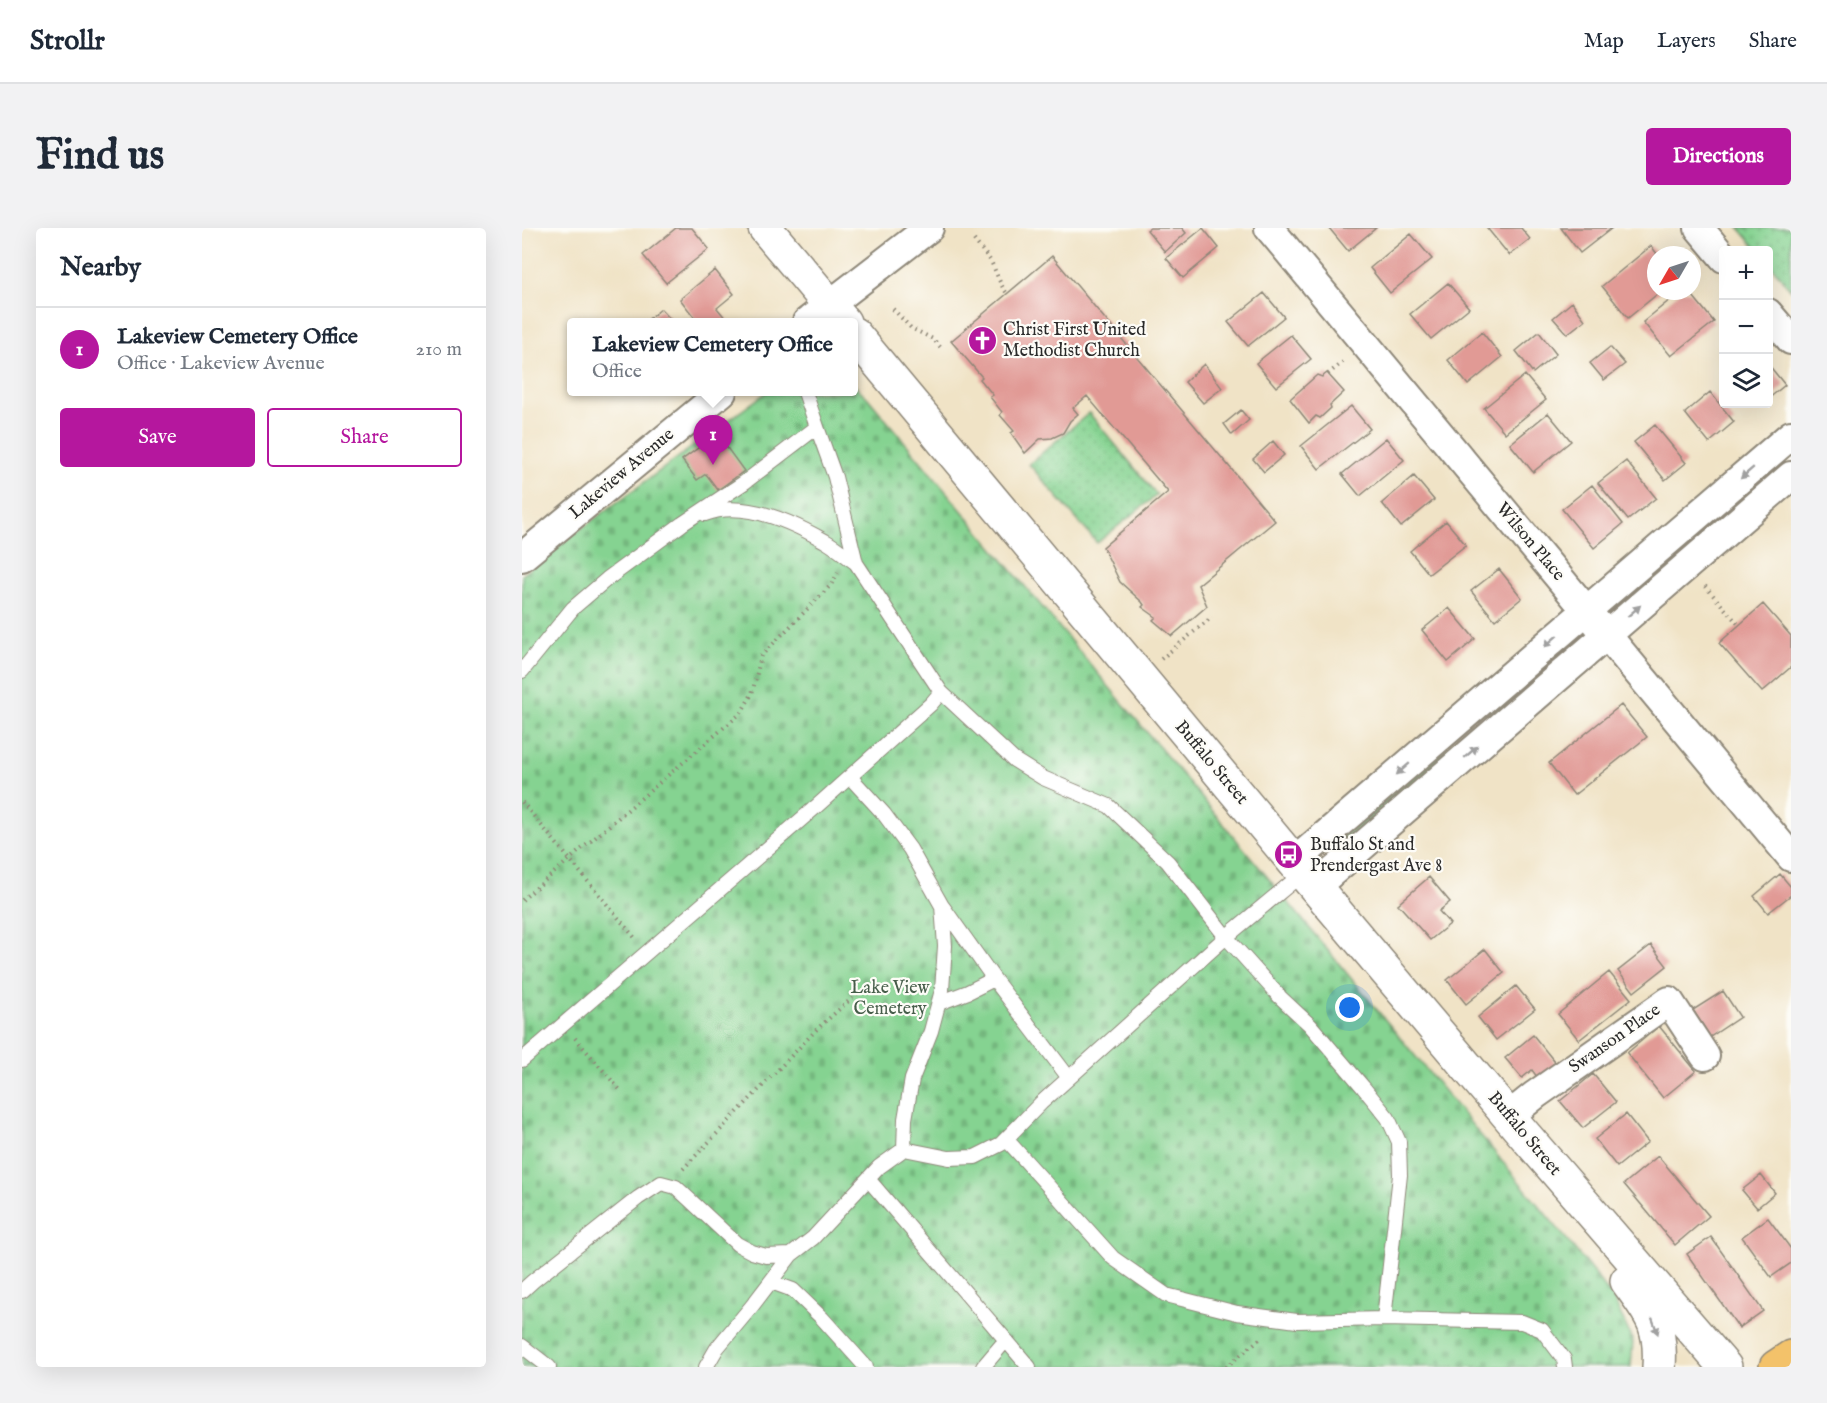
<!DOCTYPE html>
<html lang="en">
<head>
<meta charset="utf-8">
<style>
	body { margin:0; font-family:"IM FELL English",serif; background:#f2f2f3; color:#1f2937 }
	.controls { position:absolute; right:18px; top:18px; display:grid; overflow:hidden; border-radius:6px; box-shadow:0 6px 24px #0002 }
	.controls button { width:54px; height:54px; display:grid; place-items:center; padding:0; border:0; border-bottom:2px solid #e0e1e3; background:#fff; color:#1f2937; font:30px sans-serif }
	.compass { position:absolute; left:1125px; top:18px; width:54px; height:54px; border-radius:50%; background:#fff; box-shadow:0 6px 24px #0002; rotate:231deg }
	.you { position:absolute; left:828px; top:780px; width:21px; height:21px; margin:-15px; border:4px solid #fff; border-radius:50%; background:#1a73e8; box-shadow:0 0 0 9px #1a73e833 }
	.badge { display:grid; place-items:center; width:39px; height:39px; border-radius:50%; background:#b5179e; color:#fff; font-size:20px; font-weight:700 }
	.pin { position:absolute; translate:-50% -50px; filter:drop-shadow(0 2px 3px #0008) }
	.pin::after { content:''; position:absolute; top:32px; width:21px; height:18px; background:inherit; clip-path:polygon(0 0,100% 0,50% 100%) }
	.popup { position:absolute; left:45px; top:90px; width:291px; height:78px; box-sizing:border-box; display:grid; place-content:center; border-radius:6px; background:#fff; filter:drop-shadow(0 2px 4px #0005); font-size:20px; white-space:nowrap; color:#747a83 }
	.popup b { font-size:22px; color:#1f2937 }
	.popup::after { content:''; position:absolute; left:50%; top:100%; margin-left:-12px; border:12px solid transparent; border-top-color:#fff }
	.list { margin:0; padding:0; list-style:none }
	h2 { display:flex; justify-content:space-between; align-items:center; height:78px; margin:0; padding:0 24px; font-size:26px }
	h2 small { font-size:20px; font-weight:400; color:#747a83 }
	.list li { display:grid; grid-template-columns:39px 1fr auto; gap:18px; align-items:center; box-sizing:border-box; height:84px; padding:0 24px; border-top:2px solid #e0e1e3 }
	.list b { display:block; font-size:22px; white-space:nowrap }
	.list p { margin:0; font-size:20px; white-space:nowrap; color:#747a83 }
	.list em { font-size:20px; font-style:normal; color:#747a83 }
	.actions { display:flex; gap:12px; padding:18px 24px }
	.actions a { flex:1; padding:14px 0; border:2px solid #b5179e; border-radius:6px; text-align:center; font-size:21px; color:#b5179e }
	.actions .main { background:#b5179e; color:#fff }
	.icon { flex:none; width:33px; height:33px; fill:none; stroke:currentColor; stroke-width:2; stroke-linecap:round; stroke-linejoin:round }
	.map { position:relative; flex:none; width:1269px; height:1139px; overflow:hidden; border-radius:6px }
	header { display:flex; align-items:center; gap:36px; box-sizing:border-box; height:84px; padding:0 30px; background:#fff; border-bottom:2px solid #e0e1e3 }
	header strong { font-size:28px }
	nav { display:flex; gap:33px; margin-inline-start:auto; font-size:21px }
	.intro { display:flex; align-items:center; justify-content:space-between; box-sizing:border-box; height:144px; padding:0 36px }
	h1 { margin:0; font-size:42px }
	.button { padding:15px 27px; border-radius:6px; background:#b5179e; color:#fff; font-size:21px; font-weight:700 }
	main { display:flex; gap:36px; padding:0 36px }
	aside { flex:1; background:#fff; border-radius:6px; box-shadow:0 6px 24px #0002 }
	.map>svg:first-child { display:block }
	.grass { fill:url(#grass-dots); stroke:#587f5e; stroke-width:1.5 }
	.cemetery { fill:url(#cemetery-stones); stroke:#587f5e; stroke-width:1.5 }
	.building { fill:#e19a95 }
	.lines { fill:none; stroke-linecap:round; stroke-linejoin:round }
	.service-casing { stroke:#8e8778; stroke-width:16 }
	.minor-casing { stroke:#8e8778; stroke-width:32 }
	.tertiary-casing { stroke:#8e8778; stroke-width:36 }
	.trunk-casing { stroke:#8e8778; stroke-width:36 }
	.path { stroke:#8e8778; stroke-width:4; stroke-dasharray:1.5 4.5; stroke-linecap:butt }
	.service { stroke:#fff; stroke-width:14 }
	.minor { stroke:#fff; stroke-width:28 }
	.tertiary { stroke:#fff; stroke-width:33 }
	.trunk { stroke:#f3c26a; stroke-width:33 }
	.oneway { fill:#a0a0a0 }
	.labels { text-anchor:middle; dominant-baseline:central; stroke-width:4.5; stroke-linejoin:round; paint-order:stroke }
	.poi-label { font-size:18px; fill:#2b2b2b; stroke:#fdfcf7; text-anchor:start }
	.street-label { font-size:18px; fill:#2b2b2b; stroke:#fdfcf7 }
	.park-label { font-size:18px; fill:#465d4a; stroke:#fdfcf7 }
</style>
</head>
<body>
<header>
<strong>Strollr</strong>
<nav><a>Map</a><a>Layers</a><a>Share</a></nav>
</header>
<div class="intro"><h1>Find us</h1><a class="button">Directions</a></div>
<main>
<aside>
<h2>Nearby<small></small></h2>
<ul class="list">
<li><span class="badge">1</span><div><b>Lakeview Cemetery Office</b><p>Office · Lakeview Avenue</p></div><em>210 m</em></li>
</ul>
<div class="actions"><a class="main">Save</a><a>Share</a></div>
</aside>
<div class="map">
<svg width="1269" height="1139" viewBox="0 0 1269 1139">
	<defs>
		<pattern id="grass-dots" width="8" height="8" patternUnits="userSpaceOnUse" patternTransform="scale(1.5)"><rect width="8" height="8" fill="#85d391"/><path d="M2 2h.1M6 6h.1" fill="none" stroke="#73b57d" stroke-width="1.8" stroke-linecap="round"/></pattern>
		<pattern id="cemetery-stones" width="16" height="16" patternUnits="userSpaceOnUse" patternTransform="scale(1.5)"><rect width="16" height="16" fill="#85d391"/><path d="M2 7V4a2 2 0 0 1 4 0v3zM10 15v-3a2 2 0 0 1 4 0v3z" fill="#73b57d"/></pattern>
	</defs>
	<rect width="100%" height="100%" fill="#fdfcf7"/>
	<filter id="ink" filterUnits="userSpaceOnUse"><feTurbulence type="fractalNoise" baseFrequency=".0167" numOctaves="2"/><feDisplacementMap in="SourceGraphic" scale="12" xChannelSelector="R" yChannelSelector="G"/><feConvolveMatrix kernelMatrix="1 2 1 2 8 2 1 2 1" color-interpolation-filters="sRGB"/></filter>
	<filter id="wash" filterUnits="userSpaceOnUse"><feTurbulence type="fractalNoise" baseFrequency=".008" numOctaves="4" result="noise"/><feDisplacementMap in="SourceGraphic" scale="24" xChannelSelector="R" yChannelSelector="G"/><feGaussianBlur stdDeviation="1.35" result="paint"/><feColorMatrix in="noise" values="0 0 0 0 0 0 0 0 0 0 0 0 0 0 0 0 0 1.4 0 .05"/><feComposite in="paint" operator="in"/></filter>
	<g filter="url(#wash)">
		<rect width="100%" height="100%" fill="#f0e3c6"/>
		<!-- grass -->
		<path class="grass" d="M1217,0H1269V62L1247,35L1246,22H1236Z
			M567,185L635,267L575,315L507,236Z
			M1047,419L1050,420L812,628L806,622L810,616Z"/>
		<!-- cemetery -->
		<path class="cemetery" d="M332,157L345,169L699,593L1051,1019L1091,1070L1111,1113L1109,1139H0V347L52,306L245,164H332Z"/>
		<g id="blocks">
			<!-- building -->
			<path class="building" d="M154,0H170L187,21L144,55L121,27Z
				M628,0H660L664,5L643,24L625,2Z
				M681,0L697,20L661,50L644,30Z
				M807,0H854L826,23Z
				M965,0H999L1008,11L987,27Z
				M1039,0H1090L1058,25Z
				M889,6L910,31L868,65L848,40Z
				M1129,18L1136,27H1134V63H1139L1106,90L1080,58Z
				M530,28L753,293L676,357L685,378L650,408L631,392L634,389L620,379L622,377L620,374L598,354L581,319L646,264L565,168L551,180L556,186L548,193L541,205L530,210L518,211L503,225L489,205L492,203L478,187L480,184L468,169L471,167L458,151L460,149L429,113Z
				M193,42L212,66L195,80L205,92L201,94H176L158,71Z
				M926,55L947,80L909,111L888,86Z
				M1159,63H1167L1192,94L1149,128L1121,94Z
				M742,65L762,89L726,118L706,94Z
				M1050,74L1063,92L1045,106L1031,90Z
				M139,81L151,94H123Z
				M960,104L980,129L946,157L926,132Z
				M1017,104L1034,126L1011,145L994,123Z
				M769,107L789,131L754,159L734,135Z
				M1088,119L1103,136L1082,152L1068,135Z
				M682,136L700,160L681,175L663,154Z
				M1246,136L1263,157L1246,171Z
				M805,145L822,164L808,177L809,180L798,190L794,188L787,195L768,171L795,147L800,149Z
				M1003,147L1024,172L983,205L962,180Z
				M1188,164L1212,194L1187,215L1163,185Z
				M829,178L848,201L797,241L779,218Z
				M719,182L727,192L710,207L702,196Z
				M1026,185L1049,213L1011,244L988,216Z
				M1133,197L1164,235L1143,252L1112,214Z
				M195,206L222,243L196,262L184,246L175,252L160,232Z
				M864,210L882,232L838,268L820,246Z
				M751,213L762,227L742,244L731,231Z
				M1104,233L1134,270L1106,292L1076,255Z
				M892,248L912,272L879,299L860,275Z
				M1070,257L1101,296L1072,320L1040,281Z
				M924,293L944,317L907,346L888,323Z
				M977,341L1000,370L973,392L949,363Z
				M1241,376L1269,408V439L1240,464L1197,415Z
				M927,380L953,411L926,434L900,402Z
				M1099,477L1125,509L1052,567L1027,535Z
				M1258,646L1269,659V667L1246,685L1232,668Z
				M907,649L928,674L917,683L928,696L908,712L876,676Z
				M1129,717L1145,738L1112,764L1096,743Z
				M963,721L982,745L944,776L925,752Z
				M1087,744L1109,771L1057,812L1036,786Z
				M994,758L1013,781L974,812L956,789Z
				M1201,763L1218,789L1188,809L1171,782Z
				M1137,798L1174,843L1141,870L1105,825Z
				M1011,807L1036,838L1018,853L1010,842L1000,850L983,830Z
				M1071,846L1094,874L1061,900L1038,873Z
				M1104,886L1126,914L1095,939L1073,911Z
				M1136,928L1187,988L1153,1017L1102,956Z
				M1239,947L1253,965L1235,980L1220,962Z
				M1246,990L1269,1021V1035L1249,1049L1220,1009Z
				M1189,1009L1241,1083L1217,1100L1165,1026Z"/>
		</g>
	</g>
	<g filter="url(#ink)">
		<use href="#blocks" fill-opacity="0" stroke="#8e8778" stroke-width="1.5"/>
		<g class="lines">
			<defs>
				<path id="service" d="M183,286C221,271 270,294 303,313C314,319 324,328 334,335
					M0,443L51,380L85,351L160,296L223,254L295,199L283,164
					M419,464L492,532L521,550L587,578L646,634L704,709L781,645
					M328,549L362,586L388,621L420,678L423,718L420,762L409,803L390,851L383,891L382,921
					M421,679L472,751L547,850
					M417,775L446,764L472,751
					M0,832L296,577L409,476L419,464L334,335L313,249L295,199
					M484,911L591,1030L644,1067L715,1085L775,1093L862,1091L1000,1094L1020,1102L1042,1131L1043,1139
					M346,951L507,1139
					M249,1054L271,1062L300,1090L344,1139
					M0,1063L11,1053L116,970L139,955L154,959L215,1016L230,1024L244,1028L269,1027L291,1010L357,939L382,921L427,930L453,929L479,916L519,875L704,709L758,769L788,797L841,859L866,890L877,914L878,947L862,1091
					M0,1118L27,1139
					M184,1139L195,1120L230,1078L269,1027
					M461,1139L483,1113"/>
				<path id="minor" d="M747,0L1269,629
					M1177,0L1202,30
					M1246,85L1269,112
					M285,94L407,0
					M0,329L200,164
					M772,634L1269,207
					M793,659L1269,248
					M987,888L1013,867L1147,773L1183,828"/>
				<path id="tertiary" d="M243,0L322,94
					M332,106L777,640L1000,904L1203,1139
					M1105,1053C1128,1085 1140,1097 1137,1139"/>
				<path id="trunk" d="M1254,1139L1269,1129"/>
			</defs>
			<!-- service casing -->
			<use href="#service" class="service-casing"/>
			<!-- minor casing -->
			<use href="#minor" class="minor-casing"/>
			<!-- tertiary casing -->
			<use href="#tertiary" class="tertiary-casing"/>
			<!-- trunk casing -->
			<use href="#trunk" class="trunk-casing"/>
			<!-- path -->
			<path class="path" d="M452,12C457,19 463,25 468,32C474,42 478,59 486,66
				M371,81L389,100L411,111L421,122
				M806,146L821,134
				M1183,358L1217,397
				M639,431L690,389
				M0,574L113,710
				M0,672L219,485L230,466L239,428L309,357L316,345
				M53,810L99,863
				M161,941L296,800L337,764H344
				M704,1139L740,1109"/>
			<!-- service -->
			<use href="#service" class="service"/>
			<!-- minor -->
			<use href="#minor" class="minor"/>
			<!-- tertiary -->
			<use href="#tertiary" class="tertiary"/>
			<!-- trunk -->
			<use href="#trunk" class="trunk"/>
		</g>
		<!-- one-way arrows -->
		<defs><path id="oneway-solid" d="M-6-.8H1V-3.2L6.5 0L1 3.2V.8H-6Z" transform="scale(1.5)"/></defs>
		<g class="oneway">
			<use href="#oneway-solid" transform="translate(1225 245) rotate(139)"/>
			<use href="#oneway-solid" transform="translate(1112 383) rotate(-41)"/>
			<use href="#oneway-solid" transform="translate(1029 413) rotate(139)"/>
			<use href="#oneway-solid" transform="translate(949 524) rotate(-41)"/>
			<use href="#oneway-solid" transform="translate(881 541) rotate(139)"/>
			<use href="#oneway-solid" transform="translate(1133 1098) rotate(70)"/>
		</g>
	</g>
	<!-- icons -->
	<defs>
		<symbol id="church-disc" viewBox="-11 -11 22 22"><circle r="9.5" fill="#b5179e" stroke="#fdfcf7"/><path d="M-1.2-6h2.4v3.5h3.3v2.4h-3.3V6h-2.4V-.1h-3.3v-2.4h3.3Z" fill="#fff"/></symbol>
		<symbol id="bus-disc" viewBox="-11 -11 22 22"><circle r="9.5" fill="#b5179e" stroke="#fdfcf7"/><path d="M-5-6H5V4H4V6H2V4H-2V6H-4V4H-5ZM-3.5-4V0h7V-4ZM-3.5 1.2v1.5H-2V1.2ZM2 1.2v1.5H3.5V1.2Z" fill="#fff"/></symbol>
	</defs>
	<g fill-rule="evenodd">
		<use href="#church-disc" x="444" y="96" width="33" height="33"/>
		<use href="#bus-disc" x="750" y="610" width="33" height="33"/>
	</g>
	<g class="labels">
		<!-- poi labels -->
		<g class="poi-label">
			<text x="481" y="102">Christ First United<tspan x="481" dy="21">Methodist Church</tspan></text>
			<text x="788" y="617">Buffalo St and<tspan x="788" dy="21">Prendergast Ave 8</tspan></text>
		</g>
		<!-- street labels -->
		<g class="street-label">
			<text transform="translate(100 246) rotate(-40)">Lakeview Avenue</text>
			<text transform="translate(1008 314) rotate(50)">Wilson Place</text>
			<text transform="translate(689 535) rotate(50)">Buffalo Street</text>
			<text transform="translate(1093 811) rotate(-35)">Swanson Place</text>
			<text transform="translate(1002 906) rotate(50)">Buffalo Street</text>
		</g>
		<!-- park labels -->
		<g class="park-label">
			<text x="368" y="760">Lake View<tspan x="368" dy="21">Cemetery</tspan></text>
		</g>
	</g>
</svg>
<div class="controls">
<button>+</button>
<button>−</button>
<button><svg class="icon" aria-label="layers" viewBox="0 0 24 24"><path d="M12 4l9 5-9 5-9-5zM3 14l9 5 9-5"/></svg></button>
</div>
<svg class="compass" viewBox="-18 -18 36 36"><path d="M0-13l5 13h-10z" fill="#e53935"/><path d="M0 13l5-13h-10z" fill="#747a83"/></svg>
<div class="you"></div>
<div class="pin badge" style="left:191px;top:237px">1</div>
<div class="popup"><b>Lakeview Cemetery Office</b>Office</div>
</div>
</main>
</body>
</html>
